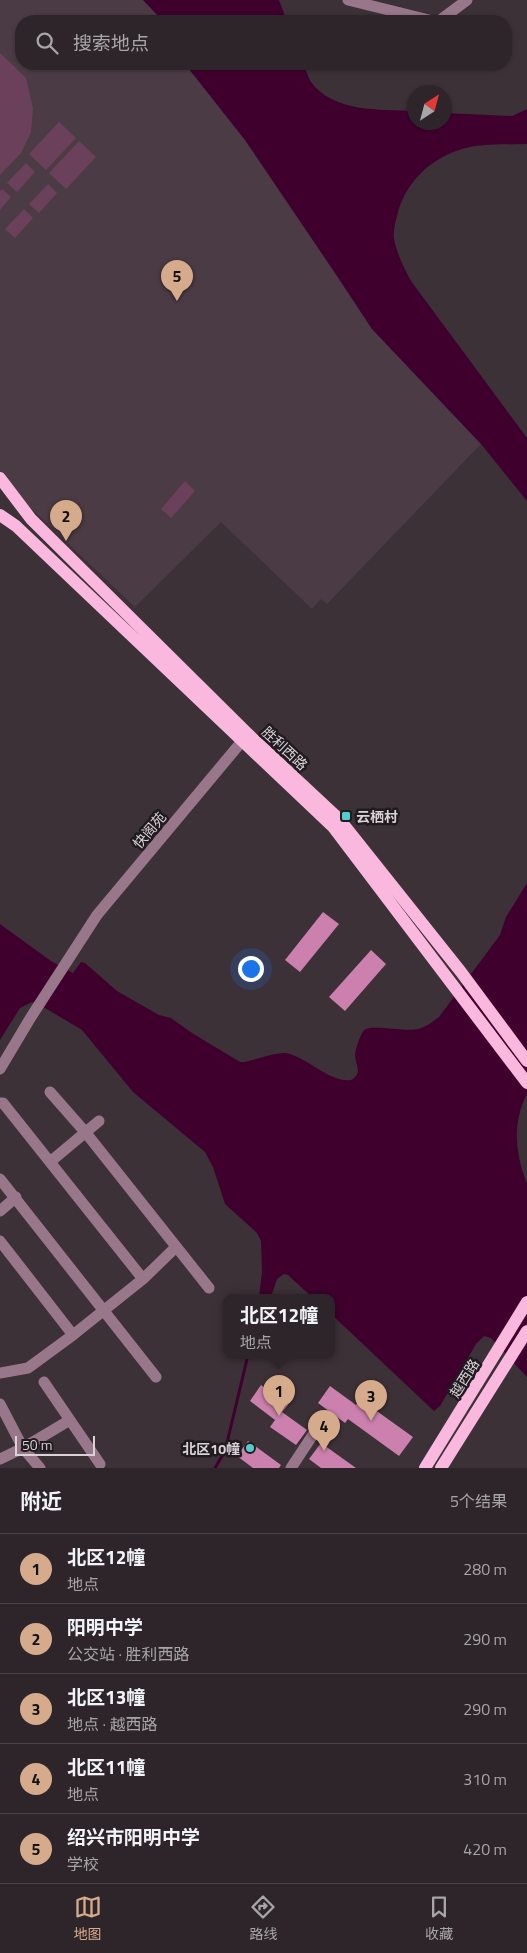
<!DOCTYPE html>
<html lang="zh">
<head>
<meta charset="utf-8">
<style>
	body { margin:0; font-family:"Titillium Web","Noto Sans SC",sans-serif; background:#352d31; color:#f1f3f6 }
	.compass { position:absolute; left:407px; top:85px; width:45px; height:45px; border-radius:50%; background:#2d2529; box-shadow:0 1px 4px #0004; rotate:36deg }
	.scale { position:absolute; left:15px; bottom:12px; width:80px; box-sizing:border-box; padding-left:5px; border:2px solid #d9d2d6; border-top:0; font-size:14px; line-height:18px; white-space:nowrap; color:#d9d2d6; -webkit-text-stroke:4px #201b1e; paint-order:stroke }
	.you { position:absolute; left:250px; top:968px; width:18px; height:18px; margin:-12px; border:4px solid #fff; border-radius:50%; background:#1a73e8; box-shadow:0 0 0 8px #1a73e833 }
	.badge { display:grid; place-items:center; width:32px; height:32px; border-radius:50%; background:#d6ab8b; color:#111; font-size:16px; font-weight:700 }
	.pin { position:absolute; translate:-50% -41px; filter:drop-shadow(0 1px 2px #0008) }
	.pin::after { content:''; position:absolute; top:26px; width:18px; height:15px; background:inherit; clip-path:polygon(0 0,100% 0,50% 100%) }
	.popup { position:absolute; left:223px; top:1294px; width:112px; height:65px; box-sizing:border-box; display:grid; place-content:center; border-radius:10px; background:#2d2529; filter:drop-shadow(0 1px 4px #0005); font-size:16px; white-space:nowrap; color:#a7a5a8 }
	.popup b { font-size:19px; color:#f1f3f6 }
	.popup::after { content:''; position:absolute; left:50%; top:100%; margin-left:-10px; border:10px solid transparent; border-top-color:#2d2529 }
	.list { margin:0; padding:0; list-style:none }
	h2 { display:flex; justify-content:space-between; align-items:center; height:65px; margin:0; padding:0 20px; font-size:21px }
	h2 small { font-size:16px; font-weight:400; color:#a7a5a8 }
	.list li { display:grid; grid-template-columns:32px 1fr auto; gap:15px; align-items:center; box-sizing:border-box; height:70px; padding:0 20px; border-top:1px solid #484246 }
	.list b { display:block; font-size:19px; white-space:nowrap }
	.list p { margin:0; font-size:16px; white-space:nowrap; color:#a7a5a8 }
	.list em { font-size:16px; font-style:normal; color:#a7a5a8 }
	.icon { flex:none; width:28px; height:28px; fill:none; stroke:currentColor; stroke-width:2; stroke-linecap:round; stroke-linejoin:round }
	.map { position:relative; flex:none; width:527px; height:1468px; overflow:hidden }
	.search { position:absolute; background:#2d2529; box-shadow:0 1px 4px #0004; left:15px; right:15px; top:15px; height:55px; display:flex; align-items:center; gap:12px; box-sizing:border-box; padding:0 18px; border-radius:20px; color:#a7a5a8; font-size:19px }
	.sheet { height:415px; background:#2d2529 }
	nav { display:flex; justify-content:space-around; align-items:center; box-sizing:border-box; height:70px; border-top:1px solid #484246; background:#2d2529; font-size:14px; color:#a7a5a8 }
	nav a { display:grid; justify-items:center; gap:2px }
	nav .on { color:#d6ab8b }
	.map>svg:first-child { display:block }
	.built { fill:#4b3b44 }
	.green { fill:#6b405a }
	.water { fill:#40002e }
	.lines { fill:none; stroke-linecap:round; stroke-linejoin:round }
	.stream { stroke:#40002e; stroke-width:3 }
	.building { fill:#cb80ad }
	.minor { stroke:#98778a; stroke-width:11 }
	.major { stroke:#fbb8df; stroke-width:12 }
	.poi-dot { fill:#53cdcb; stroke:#201b1e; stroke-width:2 }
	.labels { text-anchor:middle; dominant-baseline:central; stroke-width:5; stroke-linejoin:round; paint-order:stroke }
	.street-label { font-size:14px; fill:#d9d2d6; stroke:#201b1e }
	.poi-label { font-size:14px; font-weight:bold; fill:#d9d2d6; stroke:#201b1e; text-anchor:start }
</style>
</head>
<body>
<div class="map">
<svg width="527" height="1468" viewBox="0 0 527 1468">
	<rect width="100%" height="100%" fill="#3c3137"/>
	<!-- built -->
	<path class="built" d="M0,0H143L163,21H21V64H185L245,140L335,273L372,329L481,444L327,604L321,599L312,609L221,522L135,607L0,479Z"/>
	<!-- green -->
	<path class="green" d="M0,53L26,78L33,108L31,132L21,153L0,175Z
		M59,122L76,138L46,170L29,154Z
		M79,141L96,157L66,189L49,173Z
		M26,163L35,172L17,192L7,183Z
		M48,184L57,193L39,213L29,204Z
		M2,189L11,197L0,210V191Z
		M24,209L33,218L15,238L5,229Z
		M185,481L195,491L171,518L161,509Z"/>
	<!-- water -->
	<path class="water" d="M143,0H279L287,21H163Z
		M185,64H304C306,70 308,77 311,82C334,113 380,109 414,111V122H444L445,113L512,116L527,109V144C505,145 479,143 459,150C428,160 404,185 397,216C395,223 393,232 394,239C397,254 404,268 411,281L527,438V501L481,444L372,329L335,273L245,140Z
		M527,883V1094C512,1123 515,1153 527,1184V1377L491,1338L484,1336L476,1344L440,1406L434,1411L332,1315V1297H312L288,1275L284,1274L277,1279L271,1297H259L262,1272L261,1241L257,1233L225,1204L213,1167L205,1152L133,1092L82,1030L40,1005L32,1002L20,1008L0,1040V924L51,961L73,973L81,962L85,963L117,991L159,1015L171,1018L192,1033L240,1062H244C255,1060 275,1052 286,1053C307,1057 330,1083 351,1080C363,1073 356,1067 355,1056C355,1050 360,1035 364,1030C371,1024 406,1032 418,1029C426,1027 432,1022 439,1017L500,935L506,917Z"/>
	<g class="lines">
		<!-- stream -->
		<path class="stream" d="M215,1468L225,1451L248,1355"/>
	</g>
	<!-- building -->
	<path class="building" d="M323,912L339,924L300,972L285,960Z
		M371,950L386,964L345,1011L329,997Z
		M261,1385L288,1405L282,1412L307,1430L296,1445L270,1427L275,1420L250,1401Z
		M330,1386L356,1405L360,1399L413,1437L399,1456L348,1419L345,1423L318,1403Z
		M248,1441L281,1465L279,1468H253L237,1456Z
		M321,1443L356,1468H321L309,1459Z"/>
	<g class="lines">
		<!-- minor -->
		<path class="minor" d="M348,0L433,21
			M439,21L467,0
			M0,1069L31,1017L97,915L248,734
			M50,1092L86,1133L209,1288
			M0,1103H3L143,1279L73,1335L0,1241
			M50,1162L99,1121
			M0,1179L156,1377
			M0,1211L16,1197
			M143,1279L176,1247
			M0,1373L28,1368L73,1335
			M44,1382L100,1464
			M0,1404L23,1448L40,1468
			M0,1459L23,1448L70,1420
			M291,1468L324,1418"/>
		<!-- major -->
		<path class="major" d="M0,478L31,519L248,734L340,820L461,972L527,1061
			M0,515L16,526L333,827L527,1083
			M425,1468L527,1302
			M441,1468L527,1331"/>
	</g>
	<!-- markers -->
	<g class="poi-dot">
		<rect x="341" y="811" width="10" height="10" rx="2.5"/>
		<circle cx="250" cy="1448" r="5"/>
	</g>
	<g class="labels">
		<!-- street labels -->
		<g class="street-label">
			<text transform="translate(285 748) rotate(43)">胜利西路</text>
			<text transform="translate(149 830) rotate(-50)">快阁苑</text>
			<text transform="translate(464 1378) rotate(-58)">越西路</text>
		</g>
		<!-- poi labels -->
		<g class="poi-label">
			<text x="356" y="816">云栖村</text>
			<text x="240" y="1448" text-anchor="end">北区10幢</text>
		</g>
	</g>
</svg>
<svg class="compass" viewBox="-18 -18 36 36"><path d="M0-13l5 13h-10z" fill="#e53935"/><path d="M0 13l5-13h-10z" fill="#a7a5a8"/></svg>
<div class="scale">50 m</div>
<div class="you"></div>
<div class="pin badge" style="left:279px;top:1416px">1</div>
<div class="popup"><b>北区12幢</b>地点</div>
<div class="pin badge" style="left:66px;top:541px">2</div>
<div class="pin badge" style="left:371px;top:1421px">3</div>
<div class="pin badge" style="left:324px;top:1451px">4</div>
<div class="pin badge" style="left:177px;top:301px">5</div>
<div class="search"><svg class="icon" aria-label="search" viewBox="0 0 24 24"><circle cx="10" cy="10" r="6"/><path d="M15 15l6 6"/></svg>搜索地点</div>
</div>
<section class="sheet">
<h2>附近<small>5个结果</small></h2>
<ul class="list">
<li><span class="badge">1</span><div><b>北区12幢</b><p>地点</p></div><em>280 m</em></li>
<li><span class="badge">2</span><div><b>阳明中学</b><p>公交站 · 胜利西路</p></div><em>290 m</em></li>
<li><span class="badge">3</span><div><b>北区13幢</b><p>地点 · 越西路</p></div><em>290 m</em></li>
<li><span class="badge">4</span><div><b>北区11幢</b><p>地点</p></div><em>310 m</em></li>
<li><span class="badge">5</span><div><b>绍兴市阳明中学</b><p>学校</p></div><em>420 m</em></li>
</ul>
</section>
<nav>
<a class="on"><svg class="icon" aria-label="map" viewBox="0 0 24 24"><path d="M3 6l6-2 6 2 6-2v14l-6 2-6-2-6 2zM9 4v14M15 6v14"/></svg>地图</a>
<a><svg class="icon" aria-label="directions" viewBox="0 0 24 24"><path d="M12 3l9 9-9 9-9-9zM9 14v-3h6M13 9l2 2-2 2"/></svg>路线</a>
<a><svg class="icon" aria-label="saved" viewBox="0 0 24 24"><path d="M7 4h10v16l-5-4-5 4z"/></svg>收藏</a>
</nav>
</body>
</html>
